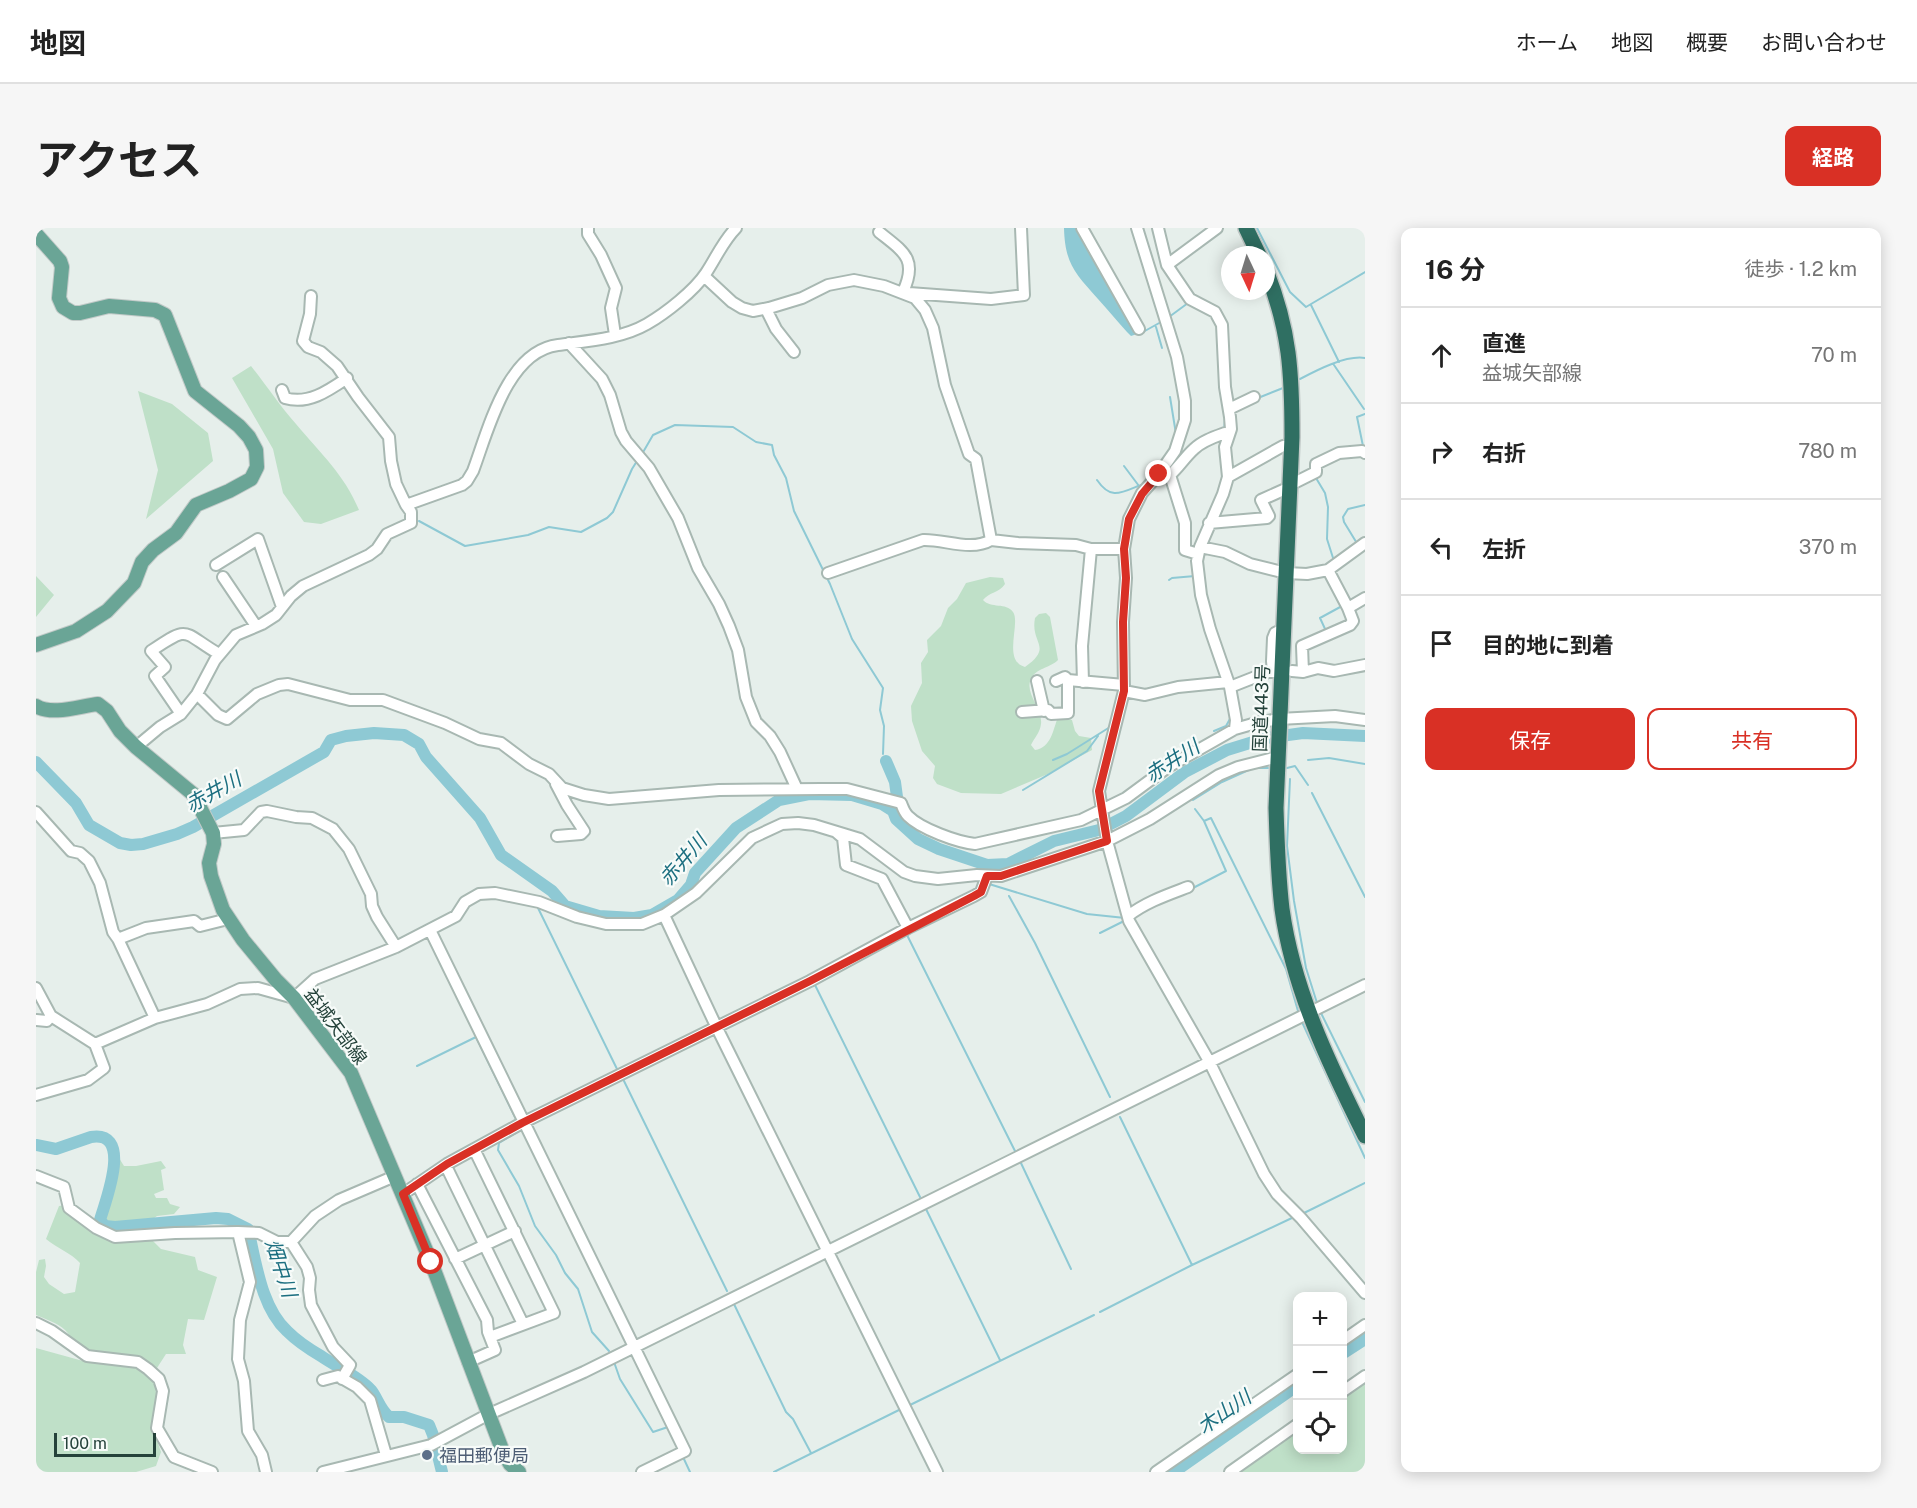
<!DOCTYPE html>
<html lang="ja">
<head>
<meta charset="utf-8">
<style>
	body { margin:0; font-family:"Public Sans","Noto Sans JP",sans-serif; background:#f6f6f6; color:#222 }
	.controls { position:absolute; right:18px; bottom:18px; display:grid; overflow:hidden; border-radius:12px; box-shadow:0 3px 15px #0003 }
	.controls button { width:54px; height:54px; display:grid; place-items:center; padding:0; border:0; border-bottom:2px solid #e0e0e0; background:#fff; color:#222; font:30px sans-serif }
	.compass { position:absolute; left:1185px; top:18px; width:54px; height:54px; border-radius:50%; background:#fff; box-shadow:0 3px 15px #0003; rotate:176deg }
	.scale { position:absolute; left:18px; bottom:15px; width:102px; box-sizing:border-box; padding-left:6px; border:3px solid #24423a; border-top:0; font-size:16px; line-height:21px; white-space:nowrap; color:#24423a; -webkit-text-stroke:4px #f7fbf9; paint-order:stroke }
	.stop { position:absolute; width:18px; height:18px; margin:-14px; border:4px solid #d93025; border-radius:50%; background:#fff }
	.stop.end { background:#d93025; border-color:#fff; box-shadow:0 2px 6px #0008 }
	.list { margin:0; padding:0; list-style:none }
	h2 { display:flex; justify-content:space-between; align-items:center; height:78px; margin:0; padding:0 24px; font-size:26px }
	h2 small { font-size:20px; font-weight:400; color:#767676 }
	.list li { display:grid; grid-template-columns:39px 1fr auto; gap:18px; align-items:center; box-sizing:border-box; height:96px; padding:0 24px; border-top:2px solid #e0e0e0 }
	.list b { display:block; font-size:22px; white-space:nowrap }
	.list p { margin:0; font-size:20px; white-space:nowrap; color:#767676 }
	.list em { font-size:20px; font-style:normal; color:#767676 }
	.actions { display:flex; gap:12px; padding:18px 24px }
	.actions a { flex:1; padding:14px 0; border:2px solid #d93025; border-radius:12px; text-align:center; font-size:21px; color:#d93025 }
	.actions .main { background:#d93025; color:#fff }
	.icon { flex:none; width:33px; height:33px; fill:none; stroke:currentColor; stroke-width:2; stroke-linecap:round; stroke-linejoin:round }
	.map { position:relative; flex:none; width:1329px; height:1244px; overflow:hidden; border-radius:12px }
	header { display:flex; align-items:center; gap:36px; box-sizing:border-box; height:84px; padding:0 30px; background:#fff; border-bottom:2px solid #e0e0e0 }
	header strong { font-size:28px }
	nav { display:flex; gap:33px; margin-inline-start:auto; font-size:21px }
	.intro { display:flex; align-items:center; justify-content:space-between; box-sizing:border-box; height:144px; padding:0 36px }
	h1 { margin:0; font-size:42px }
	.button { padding:15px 27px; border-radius:12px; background:#d93025; color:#fff; font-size:21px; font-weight:700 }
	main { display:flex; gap:36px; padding:0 36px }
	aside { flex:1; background:#fff; border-radius:12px; box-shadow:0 3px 15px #0003 }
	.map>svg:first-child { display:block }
	.green { fill:#bfe0c8 }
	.water { fill:#8ec9d4 }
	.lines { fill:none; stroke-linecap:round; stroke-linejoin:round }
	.stream { stroke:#8ec9d4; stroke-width:2 }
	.river { stroke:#8ec9d4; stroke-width:12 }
	.minor-casing { stroke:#a8b8b2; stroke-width:14 }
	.major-casing { stroke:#c2cac8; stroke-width:16 }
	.highway-casing { stroke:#c2cac8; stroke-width:18 }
	.minor { stroke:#fff; stroke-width:10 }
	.major { stroke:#6aa596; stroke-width:14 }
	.highway { stroke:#2f6f62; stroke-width:15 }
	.route { stroke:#d93025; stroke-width:8 }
	.service-dot { fill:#5c6f8a; stroke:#f7fbf9; stroke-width:2 }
	.labels { text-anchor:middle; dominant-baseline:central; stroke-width:4.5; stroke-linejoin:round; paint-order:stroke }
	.street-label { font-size:18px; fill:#24423a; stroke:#f7fbf9 }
	.service-label { font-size:18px; fill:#4e5e75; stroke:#f7fbf9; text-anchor:start }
	.water-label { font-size:20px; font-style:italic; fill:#1c6f80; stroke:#f7fbf9 }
</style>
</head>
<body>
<header>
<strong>地図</strong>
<nav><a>ホーム</a><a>地図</a><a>概要</a><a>お問い合わせ</a></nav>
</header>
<div class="intro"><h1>アクセス</h1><a class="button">経路</a></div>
<main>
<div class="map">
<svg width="1329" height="1244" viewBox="0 0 1329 1244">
	<rect width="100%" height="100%" fill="#e6efeb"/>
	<!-- green -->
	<path class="green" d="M215,138C230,157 244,178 260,196C285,226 308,246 323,282L285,296L268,294L247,265L237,221L196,150Z
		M102,163L136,176L172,205L177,233L110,291L122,242Z
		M0,348L18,367L0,389Z
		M954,349L967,350L969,356C963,365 953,364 947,372C955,381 970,374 977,384C985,395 966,433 989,439C1018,418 994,416 999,390L1003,386L1010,385L1014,389L1022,432C1014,440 1000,440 995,451C988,465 1007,481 1005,496C1004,505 998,510 995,517L999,522C1015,520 1017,502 1022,489L1036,492L1039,503L1043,508L1055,510L1056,522L1012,546L965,566L925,565L901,556L897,550L899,538L886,523L876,493L875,478L886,455L885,435L892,424L891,412L905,398L912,380L921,371L930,355Z
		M83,930L88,938H100L125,933L130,940L125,942L128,962L118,966L120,970H131L134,976L144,979L138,986L121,988L114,993L70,997L67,991L81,943Z
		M30,977L62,1006L75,1013L115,1011L125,1021L159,1029L162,1042L181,1049L168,1092L152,1091L147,1117L150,1126H130L121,1140C97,1121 74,1132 49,1121C40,1118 36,1109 29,1102C22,1095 9,1091 0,1087V1044L3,1032L9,1031L10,1038L8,1049L13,1056L28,1066L39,1064L44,1035C35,1025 21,1020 10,1011L23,978Z
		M0,1120L47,1133L101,1139L119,1155L121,1173L117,1201L125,1224L120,1238L100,1244H0Z
		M1329,1152V1244H1200L1261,1200L1262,1222H1306L1307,1168Z"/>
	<!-- water -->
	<path class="water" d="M1028,0H1039L1041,3L1044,1L1104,105L1095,108L1091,104C1081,93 1072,82 1062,71C1039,45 1029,36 1028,0Z"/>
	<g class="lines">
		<!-- stream -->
		<path class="stream" d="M1221,0L1254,64L1270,79L1329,44
			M1275,77L1303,134
			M1133,89L1152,75
			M1120,99L1126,120
			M1107,104L1125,94
			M1298,137L1328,181
			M1264,151C1281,142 1310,127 1329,130
			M1134,169L1140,206
			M1222,170L1247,160
			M1188,203L1189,191
			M1327,218L1321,189L1329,186
			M606,226L617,207L639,197L697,199L720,214L736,217L738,227L750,250L758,283L794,356L816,411L847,460L844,482L848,498L847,526
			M1142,230L1151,221
			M1088,238L1103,258L1108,256
			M1280,250L1289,265L1292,279L1291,311L1298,333
			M1061,252C1074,271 1083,266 1102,258
			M383,293L429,318L492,307L513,299L545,304L571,290L577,284L596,241L601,233
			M1322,317L1308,294L1307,289L1312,281L1329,277
			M1133,352L1136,350L1159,348
			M1290,403L1284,390L1306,378
			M1178,503L1190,498L1195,489
			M1017,532L1031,526L1074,499
			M1272,532L1293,530L1329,536
			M1251,540L1259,538L1272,557
			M1254,551L1251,618L1258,673L1270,740L1281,775
			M987,562L1051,523L1062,508
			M1276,565L1329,669
			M1157,572L1186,554L1217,540H1232
			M1159,581L1168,593L1175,590L1250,741L1262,783
			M953,656L1051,686L1089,690
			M1157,660L1190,643L1168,593
			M973,668L999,715L1074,869
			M502,680L581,841
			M1064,705L1088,693
			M871,707L980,925
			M778,755L884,969
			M1284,783L1329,874
			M1266,794L1329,930
			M381,838L440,809L480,891
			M587,851L691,1063
			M1084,889L1156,1037
			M483,903L463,915L462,922L483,958L499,998L520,1027L529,1045L542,1061L556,1104L573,1123
			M984,933L1035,1041
			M889,979L964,1132
			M1268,985L1329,955
			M697,1074L750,1184L757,1191L775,1225
			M1064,1084L1156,1037L1258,989
			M578,1134L584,1151L617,1204L632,1199
			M872,1178L1058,1087
			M647,1229L654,1244
			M738,1244L867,1180"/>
		<!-- river -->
		<path class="river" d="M850,533L859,554L861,569
			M0,534L40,575L53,597L84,615L95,617L107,616L141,606L157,599L288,524L295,512L310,508L338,505L368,507L383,516L390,529L444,590L465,627L516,663L529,678L563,688L598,690L616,687L642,672L655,657L659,645L700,600L743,572L773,566L816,567L846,576L857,583L860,591L882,611L903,621L951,637L972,636L1018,613L1063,602L1090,588L1149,544L1191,522L1230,510L1267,505L1329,508
			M0,917L20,921L55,909C98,902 69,974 64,992L69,998L79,999L180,990L192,991L212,1001C220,1034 225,1079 251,1103C261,1113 273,1121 285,1128C301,1139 322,1148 335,1162C342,1171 343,1180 353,1189H368L393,1197L397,1207L406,1244
			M1306,1126L1329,1111
			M1138,1244L1262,1157"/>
		<defs>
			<path id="minor" d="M552,0V6L565,27L580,60L575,80L579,107
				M1046,0L1103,101
				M1101,0L1141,129L1149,173V192L1139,223L1123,246L1106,265L1093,291L1088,321L1090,350L1087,394L1088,463L1063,563L1071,613L1093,693L1173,833L1228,946L1241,966L1265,990L1329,1065
				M1122,0L1131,37L1154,71L1179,84L1186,97L1189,159L1194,189L1195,201L1189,219L1192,249L1187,266L1164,319L1161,333L1165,367L1174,401L1194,459L1200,492L1199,501
				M843,4C868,24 882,31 867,64
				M1131,37L1181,0
				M668,48L696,74L706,80L717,83L733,80L766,70L792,57L818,52L848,58L879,70L889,82L897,100L909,157L933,226L940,231L955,312L982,315L1040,317L1055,321H1088
				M873,65L955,71L988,67L985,0
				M275,68L274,86L267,113L272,119L285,124L301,138L322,169L353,209L355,233L360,256L370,277
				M730,81L740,101L758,124
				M533,115L566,151L574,167L585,204L590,213L613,240L642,290L662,340L683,376L693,398L702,422L710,469L720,494L734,508L744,524L761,561
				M246,162L249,170C272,177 292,163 311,150
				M1193,181L1218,169
				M1123,246L1128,248L1134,247L1149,295V322L1162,326
				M1134,247C1143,239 1149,229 1158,221C1166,213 1178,209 1189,205L1192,206
				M1192,249L1247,218H1255
				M1254,257L1280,244V236L1303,225L1326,223L1329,225
				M1173,295L1231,290L1233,288L1225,272L1254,259
				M1164,319L1189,324L1214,336L1250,345L1271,346L1292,342L1329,315
				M180,337L222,311L246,379
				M792,345L887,312C908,311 935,324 955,312
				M187,349L220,398
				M1312,380L1329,370
				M1256,443L1267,444L1282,440L1298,443L1329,437
				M1237,444L1236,433L1237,410L1239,405L1247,401
				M1267,444L1266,418L1314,397L1317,393L1312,380L1292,342
				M1001,453L1008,483
				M1020,453L1029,449L1032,452L1088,457
				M1047,454L1046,418L1055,321
				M1194,459L1232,444H1240
				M1088,463L1109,467L1142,459L1192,454
				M161,466L182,487L191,491L221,466L243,457L252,456L314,472H347L409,495L443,511L465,515L493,536L513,546L526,560L548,567L573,571L683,562L785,561H811L865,575C867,580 868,584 872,588C885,601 921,614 939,616L1045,592L1090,570L1132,539L1199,501L1220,495L1243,491L1299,488L1329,492
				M986,484L1012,482L1015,486L1032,485V452
				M145,486L119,448L129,439L115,423C155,396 145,404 183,426
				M100,519L124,499L145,486L161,466L179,432L200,407L226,396L240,387L255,368L267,358L333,327L341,321L351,306L375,295V284L370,277L426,257L431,253L437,243C452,203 471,123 522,117C551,113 585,111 611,96C630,85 658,63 670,45C680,30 687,13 700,0
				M520,556L531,577L548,603L545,606L521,608
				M0,584L35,623L44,625L53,633L64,655L77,704L82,711L119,790
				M800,604L807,610L810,637L846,651L872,700
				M177,605L208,602L225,584L231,583L260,589L276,590L297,601L313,621L335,666L336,678L341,689L360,719
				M628,687L680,798L901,1244
				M1092,688C1110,674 1131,667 1152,659
				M394,702L649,1223L606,1244
				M82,711L110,700L158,693L164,698L192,691
				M0,760L15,788L59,816L68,840L52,852L0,867
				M0,792L11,793L15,788
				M59,816L119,790L171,776L204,761L222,760L258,770L279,751L360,719L420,688L429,674L443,666L459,665L503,674L541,689L570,696H606L628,687L660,665L716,610L746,596L762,595L778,597L824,611L868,644L879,648L902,651L941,647L965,648L1071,613L1114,591L1183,547L1202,539L1242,529
				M438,921L518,1085L454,1109
				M410,938L487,1096
				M0,948L28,959L33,980L60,1000L79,1009L139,1005L202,1004L223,1005L241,1014H255L279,988L303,972L359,948
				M381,956L451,1092L452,1104L459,1122L432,1134
				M367,966L411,936L486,895L774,753L872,700L938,668L945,664L951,648
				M202,1004L214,1054L204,1092L202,1131L208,1153L212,1203L226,1227L230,1244
				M255,1014L271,1039L274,1050L273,1062L275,1077L297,1119L314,1137L306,1151
				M419,1031L479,1003
				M0,1095L16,1103L51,1128L102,1134L112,1141L123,1151L127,1163L121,1200L138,1229L176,1244
				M1306,1113L1329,1097
				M287,1152L302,1148L321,1159L334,1172L350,1227
				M1306,1164L1329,1148
				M287,1244L395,1217L451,1187L548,1144L1329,757
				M1120,1244L1262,1146
				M1194,1244L1262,1196"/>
			<path id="major" d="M0,6L24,33L26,39L23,70L27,79L37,85H44L73,78L119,82L129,87L159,163L203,198L213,209L220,222L221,239L215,251L193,263L160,277L140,305L117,322L106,334L98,355L71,383L40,403L0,417
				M0,478C16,488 44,478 62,476L71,483L84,503L100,519L157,566L177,605L178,616L173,635L175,648L187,682L207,712L240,752L258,770L315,845L395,1034L467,1224L474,1236L483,1244"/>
			<path id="highway" d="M1210,0L1223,27
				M1230,42C1254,103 1256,145 1256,209L1240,580C1241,614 1242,647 1246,681C1257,761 1293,836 1329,908"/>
		</defs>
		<!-- minor casing -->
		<use href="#minor" class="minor-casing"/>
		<!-- major casing -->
		<use href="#major" class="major-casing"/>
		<!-- highway casing -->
		<use href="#highway" class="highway-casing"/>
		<!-- minor -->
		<use href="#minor" class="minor"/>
		<!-- major -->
		<use href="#major" class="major"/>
		<!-- highway -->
		<use href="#highway" class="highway"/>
	</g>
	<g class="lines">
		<!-- route -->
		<path class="route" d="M395,1034L367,966L411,936L486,895L774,753L938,668L945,664L951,648H965L1071,613L1063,563L1088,463L1087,394L1090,350L1088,321L1093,291L1106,266L1123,246"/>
	</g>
	<!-- markers -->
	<circle class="service-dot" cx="391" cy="1227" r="6"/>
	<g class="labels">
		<!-- street labels -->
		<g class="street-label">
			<text transform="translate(1225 480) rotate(-88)">国道443号</text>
			<text transform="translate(300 798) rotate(53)">益城矢部線</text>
		</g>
		<!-- service labels -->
		<g class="service-label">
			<text x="403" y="1227">福田郵便局</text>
		</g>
		<!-- water labels -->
		<g class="water-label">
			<text transform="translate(1136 533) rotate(-33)">赤井川</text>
			<text transform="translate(177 564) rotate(-29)">赤井川</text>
			<text transform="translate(647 632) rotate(-49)">赤井川</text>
			<text transform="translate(245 1040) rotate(72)">畑中川</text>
			<text transform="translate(1188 1184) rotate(-35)">木山川</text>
		</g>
	</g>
</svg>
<div class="controls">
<button>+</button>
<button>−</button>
<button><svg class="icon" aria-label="locate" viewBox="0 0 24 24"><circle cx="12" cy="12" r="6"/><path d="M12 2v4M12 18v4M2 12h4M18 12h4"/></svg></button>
</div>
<svg class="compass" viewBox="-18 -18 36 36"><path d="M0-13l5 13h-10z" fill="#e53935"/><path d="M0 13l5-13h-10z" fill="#767676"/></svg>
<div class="scale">100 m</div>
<div class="stop" style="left:395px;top:1034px"></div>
<div class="stop end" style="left:1123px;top:246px"></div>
</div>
<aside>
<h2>16 分<small>徒歩 · 1.2 km</small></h2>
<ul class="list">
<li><svg class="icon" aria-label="ahead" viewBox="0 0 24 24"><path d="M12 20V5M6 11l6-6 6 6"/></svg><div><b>直進</b><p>益城矢部線</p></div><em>70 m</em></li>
<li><svg class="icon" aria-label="right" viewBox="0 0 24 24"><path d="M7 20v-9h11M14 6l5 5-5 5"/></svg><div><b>右折</b></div><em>780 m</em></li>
<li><svg class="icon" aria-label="left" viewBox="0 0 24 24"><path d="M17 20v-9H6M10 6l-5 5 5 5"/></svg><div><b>左折</b></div><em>370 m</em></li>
<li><svg class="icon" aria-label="arrive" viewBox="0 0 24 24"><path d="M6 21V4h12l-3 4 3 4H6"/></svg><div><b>目的地に到着</b></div></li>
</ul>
<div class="actions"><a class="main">保存</a><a>共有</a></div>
</aside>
</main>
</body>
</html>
